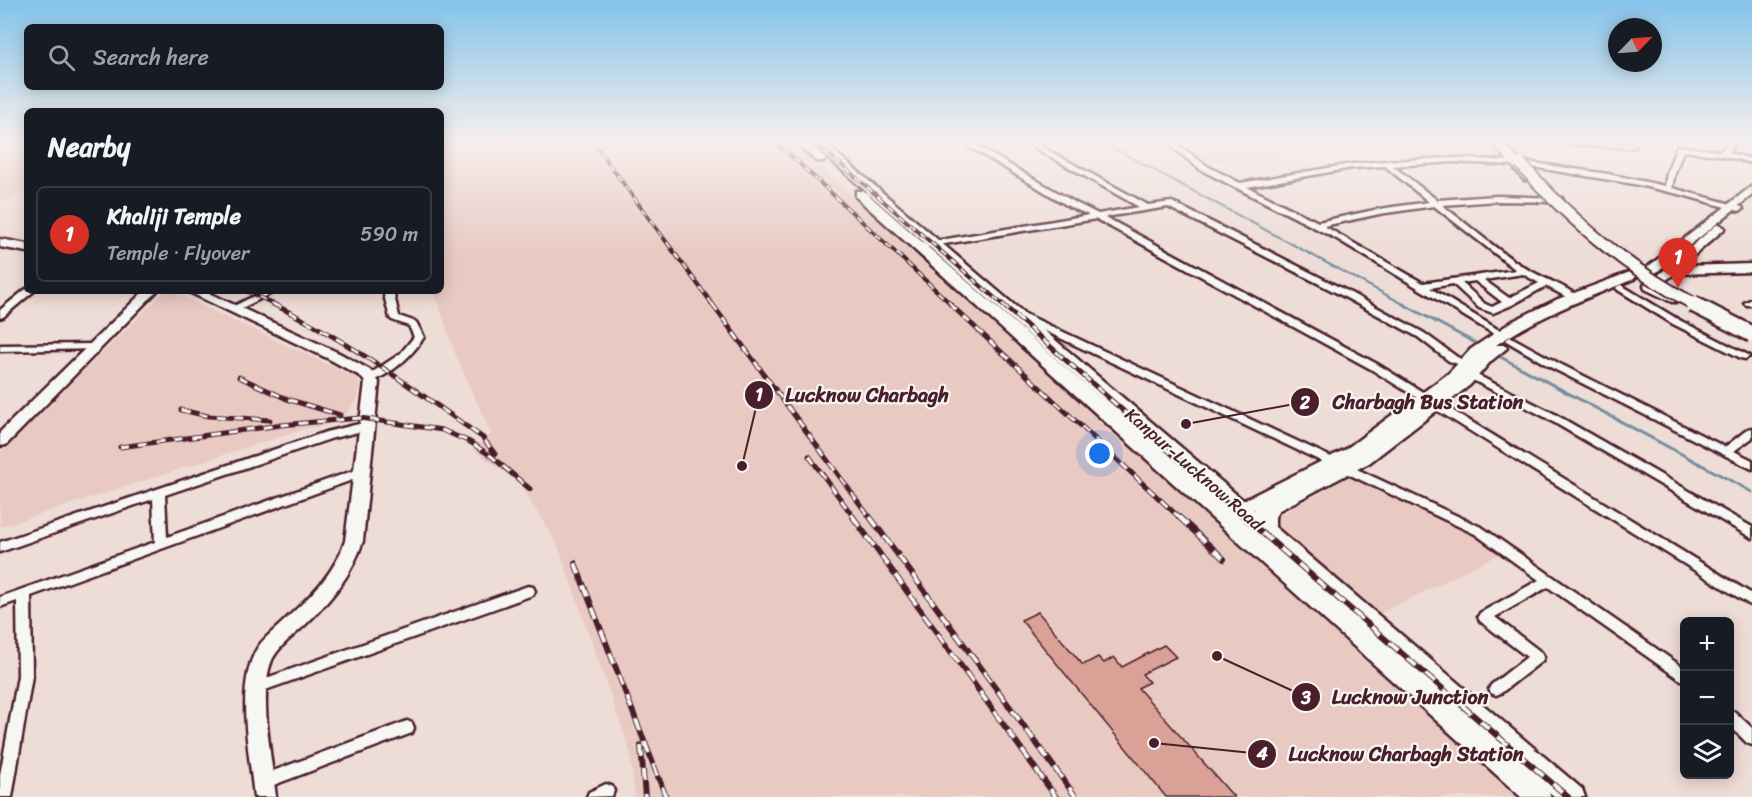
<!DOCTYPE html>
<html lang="en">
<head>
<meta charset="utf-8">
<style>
	body { margin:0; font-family:Sriracha,sans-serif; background:#242831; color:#f1f3f6 }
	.controls { position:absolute; right:18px; bottom:18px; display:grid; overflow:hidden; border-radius:9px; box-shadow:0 3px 15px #0003 }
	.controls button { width:54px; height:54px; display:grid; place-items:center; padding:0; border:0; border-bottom:2px solid #363941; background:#171b24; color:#f1f3f6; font:30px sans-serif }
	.compass { position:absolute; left:1608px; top:18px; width:54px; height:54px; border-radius:50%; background:#171b24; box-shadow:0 3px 15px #0003; rotate:65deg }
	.you { position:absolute; left:1100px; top:454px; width:21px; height:21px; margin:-15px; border:4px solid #fff; border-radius:50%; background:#1a73e8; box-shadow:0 0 0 9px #1a73e833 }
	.badge { display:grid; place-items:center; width:39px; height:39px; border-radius:50%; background:#d93025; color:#fff; font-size:20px; font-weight:700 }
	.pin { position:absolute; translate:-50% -50px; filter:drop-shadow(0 2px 3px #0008) }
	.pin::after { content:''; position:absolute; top:32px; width:21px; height:18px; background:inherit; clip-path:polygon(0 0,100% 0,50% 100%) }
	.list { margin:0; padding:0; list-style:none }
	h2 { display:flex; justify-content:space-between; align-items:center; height:78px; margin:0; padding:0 24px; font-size:26px }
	h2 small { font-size:20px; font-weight:400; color:#9ea1a6 }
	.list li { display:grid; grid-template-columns:39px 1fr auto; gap:18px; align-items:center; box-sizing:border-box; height:96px; margin:0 12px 12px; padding:0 12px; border:2px solid #363941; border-radius:9px }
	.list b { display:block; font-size:22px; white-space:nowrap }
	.list p { margin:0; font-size:20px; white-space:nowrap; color:#9ea1a6 }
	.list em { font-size:20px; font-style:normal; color:#9ea1a6 }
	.icon { flex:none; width:33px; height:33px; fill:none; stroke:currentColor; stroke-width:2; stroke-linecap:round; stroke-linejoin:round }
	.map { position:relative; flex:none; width:1752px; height:797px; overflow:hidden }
	.search { position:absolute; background:#171b24; box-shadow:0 3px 15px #0003; left:24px; top:24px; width:420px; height:66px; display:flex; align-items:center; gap:15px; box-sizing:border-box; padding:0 21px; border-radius:9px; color:#9ea1a6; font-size:22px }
	.panel { position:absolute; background:#171b24; box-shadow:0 3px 15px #0003; left:24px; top:108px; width:420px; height:186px; border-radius:9px }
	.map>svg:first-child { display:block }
	.built { fill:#e8cac3 }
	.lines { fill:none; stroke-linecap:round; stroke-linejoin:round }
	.stream-far1 { stroke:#728f9f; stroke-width:2 }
	.stream { stroke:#728f9f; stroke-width:3 }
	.building { fill:#daa196; stroke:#4a1f2b; stroke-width:1.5 }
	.street-casing { stroke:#4a1f2b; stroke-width:5 }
	.secondary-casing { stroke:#4a1f2b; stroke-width:5 }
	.primary-casing { stroke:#4a1f2b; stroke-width:5 }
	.street { fill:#f6f6f2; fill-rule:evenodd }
	.secondary { fill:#f6f6f2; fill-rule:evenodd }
	.primary { fill:#f6f6f2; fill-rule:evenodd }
	.rail-far2-casing { stroke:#4a1f2b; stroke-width:4 }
	.rail-far1-casing { stroke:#4a1f2b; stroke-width:5 }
	.rail-casing { stroke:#4a1f2b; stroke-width:6 }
	.rail-far2 { stroke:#f6f6f2; stroke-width:2; stroke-dasharray:7; stroke-linecap:butt }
	.rail-far1 { stroke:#f6f6f2; stroke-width:3; stroke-dasharray:9; stroke-linecap:butt }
	.rail { stroke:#f6f6f2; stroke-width:4; stroke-dasharray:12; stroke-linecap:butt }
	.secondary-bridge-far1-casing { stroke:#4a1f2b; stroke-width:15; stroke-linecap:butt }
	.secondary-bridge-casing { stroke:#4a1f2b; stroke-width:20; stroke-linecap:butt }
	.secondary-bridge-far1 { stroke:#f6f6f2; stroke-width:11 }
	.secondary-bridge { stroke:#f6f6f2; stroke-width:15 }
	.labels { text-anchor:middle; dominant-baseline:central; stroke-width:4.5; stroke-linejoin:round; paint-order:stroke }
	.street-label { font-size:18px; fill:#4a1f2b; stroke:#f6f6f2 }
	.leader { fill:none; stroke:#4a1f2b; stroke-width:2 }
	.callout-dot { fill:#4a1f2b; stroke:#f6f6f2; stroke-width:2 }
	.mark-label { font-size:18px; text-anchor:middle; font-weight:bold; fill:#fff }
	.callout-label { font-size:20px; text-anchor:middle; font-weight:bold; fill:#4a1f2b; stroke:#f6f6f2; stroke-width:4.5; stroke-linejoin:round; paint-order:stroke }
</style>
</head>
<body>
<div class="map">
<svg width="1752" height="797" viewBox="0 0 1752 797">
	<rect width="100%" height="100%" fill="#eedcd6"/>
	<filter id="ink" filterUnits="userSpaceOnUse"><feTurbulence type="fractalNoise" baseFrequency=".0167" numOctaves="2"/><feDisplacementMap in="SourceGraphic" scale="12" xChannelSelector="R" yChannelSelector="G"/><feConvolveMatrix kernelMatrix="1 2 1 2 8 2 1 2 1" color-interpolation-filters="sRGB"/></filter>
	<g filter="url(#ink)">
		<!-- built -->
		<path class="built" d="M0,141H27V190L0,203Z
			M441,141H792L1521,797H635L630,751L558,546L519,483L473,449L491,434L455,353L434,291H441Z
			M1181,141H1489L1494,150L1381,144L1210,163Z
			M170,291L359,379V396L340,423L307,428L0,527V453L163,293Z
			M1352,475L1445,519L1502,553L1373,617L1278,532L1276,517Z"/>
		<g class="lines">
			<!-- stream-far1 -->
			<path class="stream-far1" d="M1100,141L1405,305"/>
			<!-- stream -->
			<path class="stream" d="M1403,304L1481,346
				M1495,354L1752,492"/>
		</g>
		<!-- building -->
		<path class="building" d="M1038,612L1083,665L1098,657L1104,663L1114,657L1122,667L1164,645L1176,657L1142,674L1149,682L1138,688L1234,797H1166L1021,620Z"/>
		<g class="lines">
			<defs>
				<path id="street" d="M817,141H830L818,145L814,143Z
					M960,141H968L1076,203L1098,214L1139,207L1023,141H1031L1148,205L1172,202L1345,290L1424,333L1457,357L1469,363L1468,365L1464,366L1449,361L1418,337L1339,294L1168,207L1105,217L1377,364L1752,594V606L1369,368L1096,219L926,247L925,245L929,242L1089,215L1070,207Z
					M1165,141H1173L1207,166L1240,183L1352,164L1385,161L1453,158L1517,161V165H1514L1453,162L1393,166L1437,200L1496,196L1562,198L1563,200L1559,202L1496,201L1442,205C1470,226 1497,251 1527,269C1544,279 1565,285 1580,298L1578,300H1572L1546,286L1512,305L1493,313L1479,308L1453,284L1430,288L1507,335L1502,338L1499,337L1337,239L1201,170ZM1385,166L1429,202L1379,209L1318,222L1247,187L1352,168ZM1434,206L1516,270L1423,283L1324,226L1379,214ZM1523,274L1539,283L1509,298L1484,280ZM1475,281L1502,302L1492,307L1485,304L1462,283Z
					M1544,141L1632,144L1636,146L1632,148L1547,143Z
					M1728,141H1736L1729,153L1752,159V163L1719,155L1683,151L1675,173L1672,188L1742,207L1743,209L1739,211L1683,195L1634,184L1526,166L1522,164L1526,162L1608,174L1665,186L1667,173L1677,146L1717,151L1724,149Z
					M1621,285L1679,320L1750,356L1745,359L1741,358L1673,324L1618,290L1616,288L1618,286Z
					M26,289L27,291H34L3,317L0,318V310Z
					M264,291H276L236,311L233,312L228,309Z
					M383,291H393L399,316L416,322L424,337C412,356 391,375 369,382L364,379L365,377L400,354L414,337L409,326L392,320L390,318Z
					M1752,299V305H1746L1744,303Z
					M1020,314L1027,315L1483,528L1684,668V681L1679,679L1548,587L1495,617L1542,653L1544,657L1542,661L1501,693L1496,695L1491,693L1489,689L1491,685L1527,657L1480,621L1478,617L1480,613L1539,580L1475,534L1022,320L1017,319L1015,317L1017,315Z
					M1511,337L1560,364L1725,447L1748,429L1752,428V438L1734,451L1752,460V469L1552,368L1508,342L1506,340L1508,338Z
					M95,344L100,347L98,349L0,351V345Z
					M1471,372L1551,412L1752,527V538L1543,416L1467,377L1466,375L1467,373Z
					M367,422L371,423L372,426L371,429L333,438L165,495L167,537L358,469H366L368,472L366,475L31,596L32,676L12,797H0V775L18,676L17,601L0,607V597L155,542L153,499L0,552V542L326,432Z
					M528,586L533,587L535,591L533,595L257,693L252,691L250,687L252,683Z
					M1730,711L1735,712L1752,728V745L1747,743L1730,726Z
					M407,721L412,723L414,728L412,733L263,789L257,787L255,782L257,777Z
					M606,784L612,786L614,791L612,796L587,797L589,792Z"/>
				<path id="secondary" d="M1491,141H1502L1532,176V180H1524Z
					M1752,186V195L1653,275H1645L1643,272L1645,269Z
					M1719,224L1725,228L1723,230L1682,266L1752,264V272L1674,274L1665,281H1657L1655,278L1715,226Z
					M0,239L27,244V252L0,247Z
					M1630,272L1634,273L1636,276L1634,279C1586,298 1539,316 1496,345H1505L1507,348L1491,361L1470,385L1369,463L1268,516L1262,518L1256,516L1253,512L1255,509C1245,514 1235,522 1224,518L1221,514L1224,510L1346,449L1449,373L1471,349L1513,321L1558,299Z
					M1650,282L1682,296L1684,299L1682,302H1672L1645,289L1644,286L1645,283Z
					M144,291H157L6,445L0,446V432Z
					M187,291H204L339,353L370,370L379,382L363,541C351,577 330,601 303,627C293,636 278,647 272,660C258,693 272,761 276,797H254C250,755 234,684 258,647C265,637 276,629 284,621C310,596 334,575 345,541L365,382L360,376L329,359Z"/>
				<path id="primary" d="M794,141H807L826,159L824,161H816Z
					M809,141H822L1258,513C1264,504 1268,499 1279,502L1281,507L1275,517V527L1582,789L1585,797H1555L1549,792L1551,797H1521L856,197V191H864L1115,411Z"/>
			</defs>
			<!-- street casing -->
			<use href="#street" class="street-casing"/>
			<!-- secondary casing -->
			<use href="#secondary" class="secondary-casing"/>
			<!-- primary casing -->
			<use href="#primary" class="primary-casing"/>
			<!-- street -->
			<use href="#street" class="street"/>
			<!-- secondary -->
			<use href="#secondary" class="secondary"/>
			<!-- primary -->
			<use href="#primary" class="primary"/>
			<defs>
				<path id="rail-far2" d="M592,141L713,305
					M772,141L788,153L952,305
					M814,141L1003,305
					M246,291L276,305"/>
				<path id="rail-far1" d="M273,304C348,340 415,390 483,438L495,454
					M712,304L871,519
					M950,304L1181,519
					M1002,304L1246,519
					M239,377L287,399L340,415
					M181,410L208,416L270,420
					M120,447L281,425L360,418L442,430L470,442L491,456L530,489
					M809,456L855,519"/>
				<path id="rail" d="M853,517L1056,797
					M870,517L1076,797
					M1179,517L1224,559
					M1244,517L1568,797
					M575,563L666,797
					M641,746L645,797"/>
			</defs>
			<!-- rail-far2 casing -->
			<use href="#rail-far2" class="rail-far2-casing"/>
			<!-- rail-far1 casing -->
			<use href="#rail-far1" class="rail-far1-casing"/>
			<!-- rail casing -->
			<use href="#rail" class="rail-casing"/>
			<!-- rail-far2 -->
			<use href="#rail-far2" class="rail-far2"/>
			<!-- rail-far1 -->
			<use href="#rail-far1" class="rail-far1"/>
			<!-- rail -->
			<use href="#rail" class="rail"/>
			<defs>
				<path id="secondary-bridge-far1" d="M1520,163C1571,221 1627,269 1696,305"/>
				<path id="secondary-bridge" d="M1693,304L1752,334"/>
			</defs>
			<!-- secondary-bridge-far1 casing -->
			<use href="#secondary-bridge-far1" class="secondary-bridge-far1-casing"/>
			<!-- secondary-bridge casing -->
			<use href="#secondary-bridge" class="secondary-bridge-casing"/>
			<!-- secondary-bridge-far1 -->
			<use href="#secondary-bridge-far1" class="secondary-bridge-far1"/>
			<!-- secondary-bridge -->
			<use href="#secondary-bridge" class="secondary-bridge"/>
		</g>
	</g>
	<!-- sky -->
	<linearGradient id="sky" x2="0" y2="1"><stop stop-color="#83c3ea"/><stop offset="0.56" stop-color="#f7efed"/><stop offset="1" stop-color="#f7efed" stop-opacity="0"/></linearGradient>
	<rect width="1752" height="253" fill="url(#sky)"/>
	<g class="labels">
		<!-- street labels -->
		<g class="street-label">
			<text transform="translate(1194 469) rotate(41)">Kanpur-Lucknow Road</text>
		</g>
	</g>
	<!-- callouts -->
	<path class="leader" d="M742 466L759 395M1186 424L1305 402M1217 656L1306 697M1154 743L1262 754"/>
	<g class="callout-dot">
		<circle cx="742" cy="466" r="6"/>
		<circle cx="1186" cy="424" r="6"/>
		<circle cx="1217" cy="656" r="6"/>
		<circle cx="1154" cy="743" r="6"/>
		<circle cx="759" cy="395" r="15"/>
		<circle cx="1305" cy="402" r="15"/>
		<circle cx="1306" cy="697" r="15"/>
		<circle cx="1262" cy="754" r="15"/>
	</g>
	<g class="mark-label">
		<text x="759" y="401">1</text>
		<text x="1305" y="409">2</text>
		<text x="1306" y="704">3</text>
		<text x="1262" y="760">4</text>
	</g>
	<g class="callout-label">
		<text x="867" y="402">Lucknow Charbagh</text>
		<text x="1428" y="409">Charbagh Bus Station</text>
		<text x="1410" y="704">Lucknow Junction</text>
		<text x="1406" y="761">Lucknow Charbagh Station</text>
	</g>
</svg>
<div class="controls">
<button>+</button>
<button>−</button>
<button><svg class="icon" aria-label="layers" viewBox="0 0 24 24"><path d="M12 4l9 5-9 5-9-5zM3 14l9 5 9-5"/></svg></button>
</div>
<svg class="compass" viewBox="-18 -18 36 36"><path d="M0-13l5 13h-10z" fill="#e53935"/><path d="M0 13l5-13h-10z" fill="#9ea1a6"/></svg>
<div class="you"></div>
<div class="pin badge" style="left:1678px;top:288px">1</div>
<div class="search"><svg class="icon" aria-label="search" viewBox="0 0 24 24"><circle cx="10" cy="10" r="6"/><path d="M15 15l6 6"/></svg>Search here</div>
<section class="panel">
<h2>Nearby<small></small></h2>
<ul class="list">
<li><span class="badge">1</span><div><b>Khaliji Temple</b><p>Temple · Flyover</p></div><em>590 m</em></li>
</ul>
</section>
</div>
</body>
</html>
